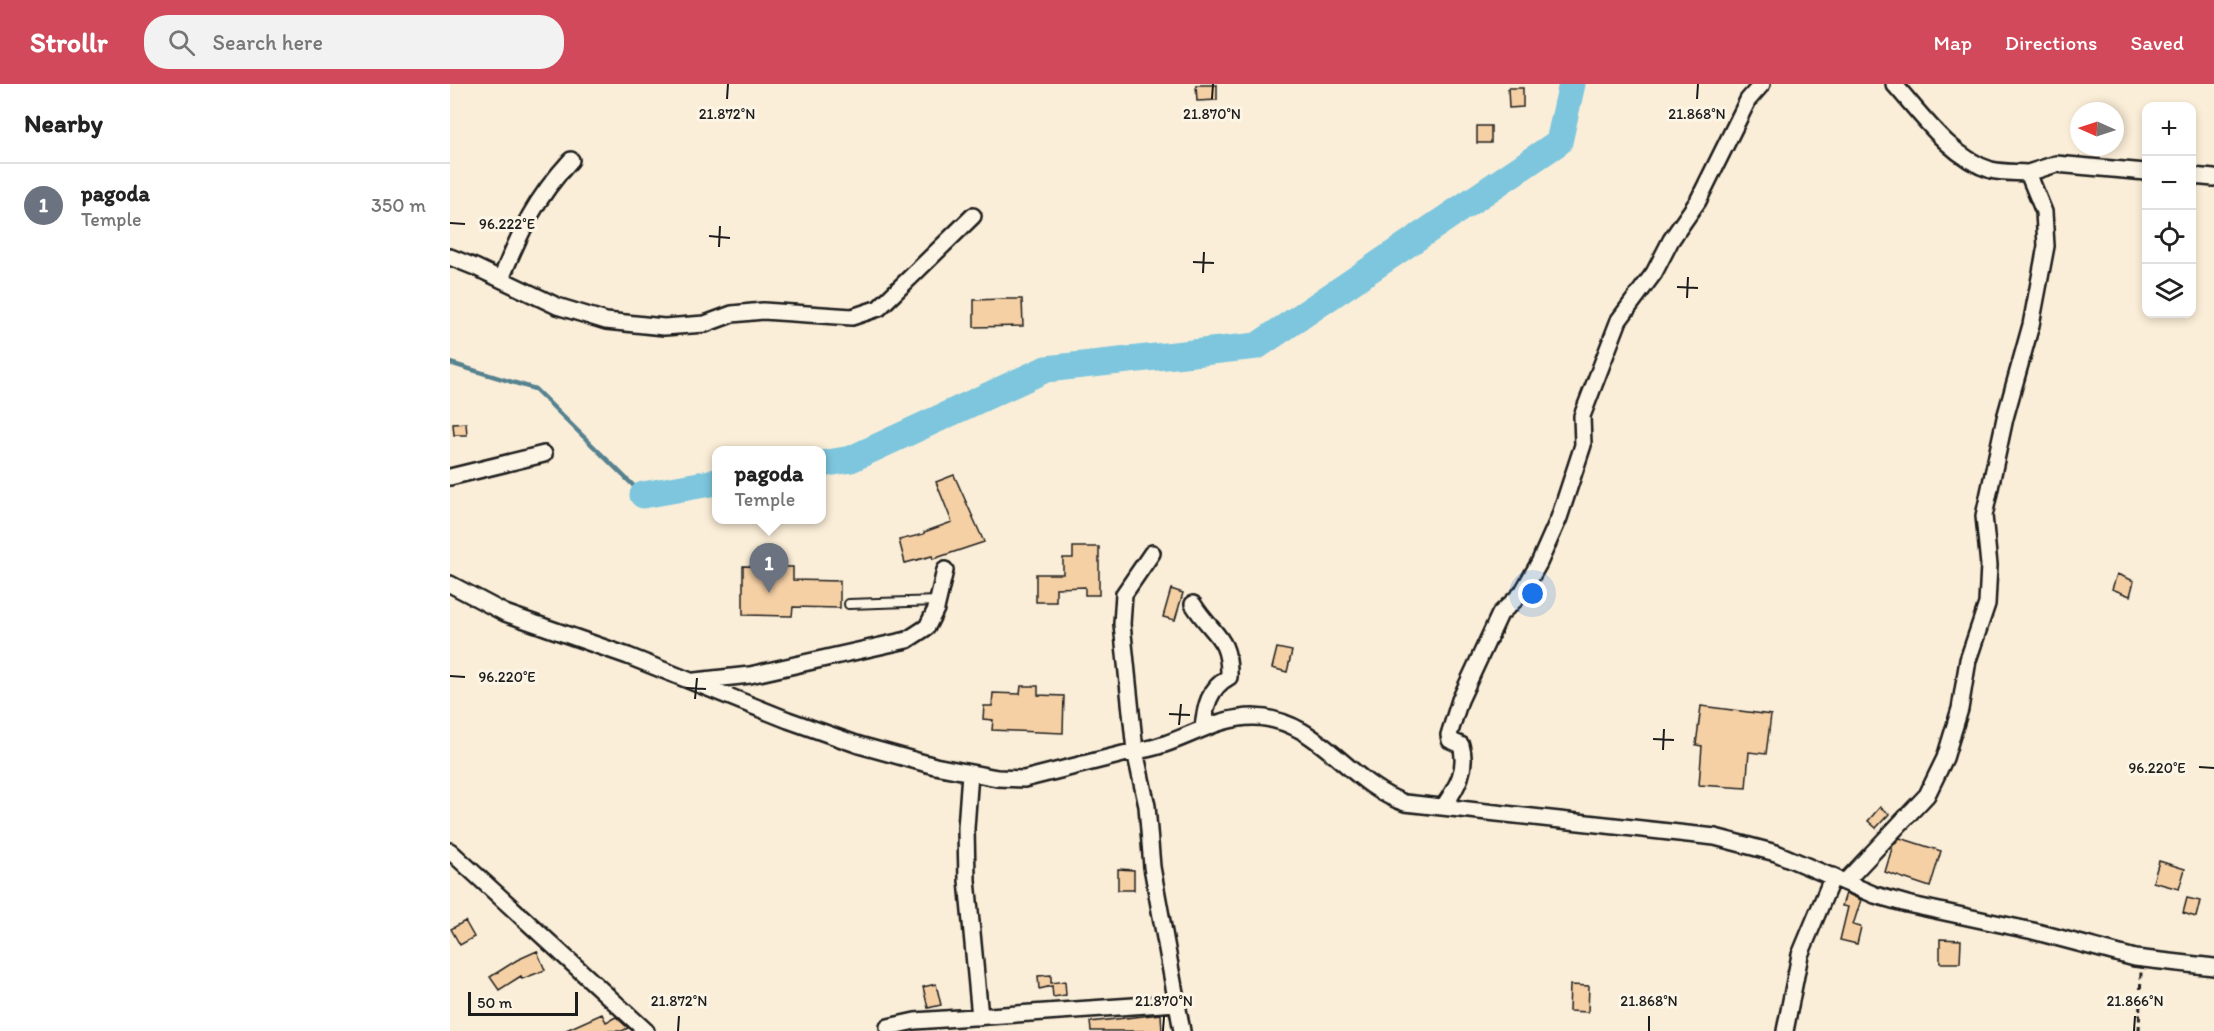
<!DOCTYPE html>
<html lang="en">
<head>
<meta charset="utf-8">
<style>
	body { margin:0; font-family:Itim,sans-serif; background:#f2f2f2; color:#222 }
	.controls { position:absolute; right:18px; top:18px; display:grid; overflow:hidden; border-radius:12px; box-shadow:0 3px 9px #0003 }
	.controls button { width:54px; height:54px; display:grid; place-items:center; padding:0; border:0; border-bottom:2px solid #e0e0e0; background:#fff; color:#222; font:30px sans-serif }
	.compass { position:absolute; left:1620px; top:18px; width:54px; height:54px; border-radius:50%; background:#fff; box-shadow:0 3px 9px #0003; rotate:273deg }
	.scale { position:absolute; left:18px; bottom:15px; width:110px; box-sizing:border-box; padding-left:6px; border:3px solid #1c1c1c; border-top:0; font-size:16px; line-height:21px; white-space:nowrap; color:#1c1c1c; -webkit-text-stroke:4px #fcf5e5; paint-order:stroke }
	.you { position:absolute; left:1083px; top:510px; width:21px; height:21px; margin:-15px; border:4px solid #fff; border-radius:50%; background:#1a73e8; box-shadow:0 0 0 9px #1a73e833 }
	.badge { display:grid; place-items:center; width:39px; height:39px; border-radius:50%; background:#d1495b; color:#fff; font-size:20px; font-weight:700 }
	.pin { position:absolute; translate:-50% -50px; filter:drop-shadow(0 2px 3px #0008) }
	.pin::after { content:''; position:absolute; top:32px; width:21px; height:18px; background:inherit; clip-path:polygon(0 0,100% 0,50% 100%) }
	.popup { position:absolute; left:262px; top:362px; width:114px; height:78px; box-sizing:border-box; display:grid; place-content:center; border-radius:12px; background:#fff; filter:drop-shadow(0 2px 4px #0005); font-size:20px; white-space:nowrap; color:#767676 }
	.popup b { font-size:22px; color:#222 }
	.popup::after { content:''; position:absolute; left:50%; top:100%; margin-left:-12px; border:12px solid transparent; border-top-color:#fff }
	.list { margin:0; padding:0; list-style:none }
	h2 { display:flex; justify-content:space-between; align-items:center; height:78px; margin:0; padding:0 24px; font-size:26px }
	h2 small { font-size:20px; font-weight:400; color:#767676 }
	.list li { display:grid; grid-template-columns:39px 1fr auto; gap:18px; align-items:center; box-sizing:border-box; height:84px; padding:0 24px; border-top:2px solid #e0e0e0 }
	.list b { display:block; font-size:22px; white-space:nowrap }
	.list p { margin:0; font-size:20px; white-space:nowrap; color:#767676 }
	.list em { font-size:20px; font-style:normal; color:#767676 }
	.icon { flex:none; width:33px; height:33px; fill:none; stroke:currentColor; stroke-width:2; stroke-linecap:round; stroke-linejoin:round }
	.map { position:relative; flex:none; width:1764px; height:947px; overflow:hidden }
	header { display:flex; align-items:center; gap:36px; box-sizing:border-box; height:84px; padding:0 30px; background:#d1495b; color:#fff }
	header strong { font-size:28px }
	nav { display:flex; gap:33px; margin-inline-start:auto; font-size:21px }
	.search { width:420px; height:54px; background:#f2f2f2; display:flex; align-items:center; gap:15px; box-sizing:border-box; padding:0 21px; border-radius:24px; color:#767676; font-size:22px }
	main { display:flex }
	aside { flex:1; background:#fff }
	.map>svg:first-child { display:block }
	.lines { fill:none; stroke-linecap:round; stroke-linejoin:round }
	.stream { stroke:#568290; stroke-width:4.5 }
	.river { stroke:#7dc6de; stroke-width:27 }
	.building { fill:#f5d0a5; stroke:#1c1c1c; stroke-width:1.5 }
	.lane-casing { stroke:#1c1c1c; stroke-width:12 }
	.street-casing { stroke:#1c1c1c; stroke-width:20 }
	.path { stroke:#1c1c1c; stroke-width:3; stroke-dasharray:6 4.5; stroke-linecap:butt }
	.lane { stroke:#fcf5e5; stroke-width:8 }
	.street { stroke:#fcf5e5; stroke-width:15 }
	.ticks { fill:none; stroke:#1c1c1c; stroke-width:2 }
	.ticks-label { font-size:15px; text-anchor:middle; fill:#1c1c1c; stroke:#fcf5e5; stroke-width:6; stroke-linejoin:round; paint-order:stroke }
</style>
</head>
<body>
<header>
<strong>Strollr</strong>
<div class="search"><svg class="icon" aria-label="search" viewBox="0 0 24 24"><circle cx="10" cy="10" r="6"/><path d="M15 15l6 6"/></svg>Search here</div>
<nav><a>Map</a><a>Directions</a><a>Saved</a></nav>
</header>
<main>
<aside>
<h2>Nearby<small></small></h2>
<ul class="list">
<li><span class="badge" style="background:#6b7280">1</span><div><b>pagoda</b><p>Temple</p></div><em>350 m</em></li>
</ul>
</aside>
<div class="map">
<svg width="1764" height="947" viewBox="0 0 1764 947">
	<rect width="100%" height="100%" fill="#fbeed8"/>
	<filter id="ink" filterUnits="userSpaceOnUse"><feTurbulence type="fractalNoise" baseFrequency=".0167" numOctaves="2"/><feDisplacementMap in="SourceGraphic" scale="12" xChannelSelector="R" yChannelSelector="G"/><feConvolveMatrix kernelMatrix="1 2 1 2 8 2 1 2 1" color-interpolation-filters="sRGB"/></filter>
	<g filter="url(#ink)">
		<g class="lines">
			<!-- stream -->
			<path class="stream" d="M0,279L85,305L193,411"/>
			<!-- river -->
			<path class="river" d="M372,380L401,375L596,285L807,262L1109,58L1122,0
				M193,411L266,398"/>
		</g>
		<!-- building -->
		<path class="building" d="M746,1H767V16L747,17Z
			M1058,4H1073V23L1059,24Z
			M1027,42H1041V59H1027Z
			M553,215H572L573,242L524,243V216Z
			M16,339L17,351H4L3,340Z
			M504,391L534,458L483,475L482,472L455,479L449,456L474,450V448L502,438L486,398Z
			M623,463H649V511H635V503L606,504V518H586V490H613V474H623Z
			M293,482L343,483V496L390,497V524L343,523L342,532L293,531Z
			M1667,490L1684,497L1680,512L1662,505Z
			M721,505L733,509L725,536L713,533Z
			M827,564L842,567L837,588L822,584Z
			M571,602H588V611L614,612L613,649L542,646L543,636L533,635L534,622H542L543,609L570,610Z
			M1251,622L1321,631L1316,670L1299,668L1296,704L1249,701L1252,662L1246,661Z
			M1430,723L1439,730L1426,744L1418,737Z
			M1450,754L1491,767L1480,803L1435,788L1443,761Z
			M1709,777L1735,785L1729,805L1703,798Z
			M668,785L684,786V806H668Z
			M1396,809L1411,816L1403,841L1411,843L1407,860L1390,856L1398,823L1392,822Z
			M1737,814L1750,817L1746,833L1733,829Z
			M15,837L24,853L10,861L1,845Z
			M1490,855L1511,856L1510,879H1490Z
			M87,867L95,886L72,895L71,892L49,906L40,893L67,876Z
			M601,891V899L615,897L616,911L603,913L602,902L589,905L588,892Z
			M486,900L491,921L478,924L473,903Z
			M1120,901L1139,902L1138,928L1119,927Z
			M152,930L156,938L166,933L178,944L172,947H114Z
			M711,930L712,947H641L640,938Z"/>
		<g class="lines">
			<defs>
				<path id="lane" d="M399,520L488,517"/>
				<path id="street" d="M1578,89L1606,80L1696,88
					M1742,92L1764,94
					M0,173L25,183L107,222L156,237L214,243L255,240L282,230L313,227L402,233L429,224L523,132
					M51,195C71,146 85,115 121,76
					M0,393L94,370
					M0,500L55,529L178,572L338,636L409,661L485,682L547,694L574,695L685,667L672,540L674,510L702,469
					M743,520C763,552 780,552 779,593C759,604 755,623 753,644
					M245,597L300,591L457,556L477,543L486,525L495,486
					M520,689L516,744L517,796L530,933
					M994,722C1007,703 1018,685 1011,661L1000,656L999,651L1010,616L1050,530L1072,509L1089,479L1109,434L1133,361L1132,332L1169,236L1204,189L1221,156L1248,117L1298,16L1312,0
					M0,767L196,947
					M1395,798L1477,711L1495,674L1510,625L1518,576L1537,520L1539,481L1534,432L1555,334L1581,241L1596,162L1594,128L1578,89C1566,88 1552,89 1541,86C1501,74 1471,30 1444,0
					M438,943L465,937L727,919
					M732,947L702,783L697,722L685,667C729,662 761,633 803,633C869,634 898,700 955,719L1265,753L1326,769L1425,811L1457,820L1583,847L1685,874L1764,883
					M1335,947L1350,871L1383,792"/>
			</defs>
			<!-- lane casing -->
			<use href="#lane" class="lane-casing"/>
			<!-- street casing -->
			<use href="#street" class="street-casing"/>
			<!-- path -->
			<path class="path" d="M1689,947L1691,888"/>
			<!-- lane -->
			<use href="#lane" class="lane"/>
			<!-- street -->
			<use href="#street" class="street"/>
		</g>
	</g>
	<!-- ticks -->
	<path class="ticks" d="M277,15L278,0M762,15L763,0M1247,15L1248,0M0,139L15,140M259,152L280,154M269,163L270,142M743,178L764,179M753,189L754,168M1227,203L1248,204M1237,214L1238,193M0,592L15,593M236,604L256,605M245,615L247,594M719,630L740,631M729,641L731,620M1203,655L1224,656M1213,666L1214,645M1749,683L1764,684M228,947L229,932M713,947L714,932M1199,947V932M1684,947L1685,932"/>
	<g class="ticks-label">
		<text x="277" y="35">21.872°N</text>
		<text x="762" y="35">21.870°N</text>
		<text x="1247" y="35">21.868°N</text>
		<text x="57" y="145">96.222°E</text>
		<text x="57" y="598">96.220°E</text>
		<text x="1707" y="689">96.220°E</text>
		<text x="229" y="922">21.872°N</text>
		<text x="714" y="922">21.870°N</text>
		<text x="1199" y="922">21.868°N</text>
		<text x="1685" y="922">21.866°N</text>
	</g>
</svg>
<div class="controls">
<button>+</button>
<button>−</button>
<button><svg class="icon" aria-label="locate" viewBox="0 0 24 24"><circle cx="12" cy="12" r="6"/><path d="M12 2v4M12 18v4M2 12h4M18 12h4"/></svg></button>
<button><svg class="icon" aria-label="layers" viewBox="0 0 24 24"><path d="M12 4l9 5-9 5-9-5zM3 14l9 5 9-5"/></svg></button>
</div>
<svg class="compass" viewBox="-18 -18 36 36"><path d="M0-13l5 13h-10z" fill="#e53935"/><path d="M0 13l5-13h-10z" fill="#767676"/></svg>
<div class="scale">50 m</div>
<div class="you"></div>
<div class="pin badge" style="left:319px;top:509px;background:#6b7280">1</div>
<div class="popup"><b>pagoda</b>Temple</div>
</div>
</main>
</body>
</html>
